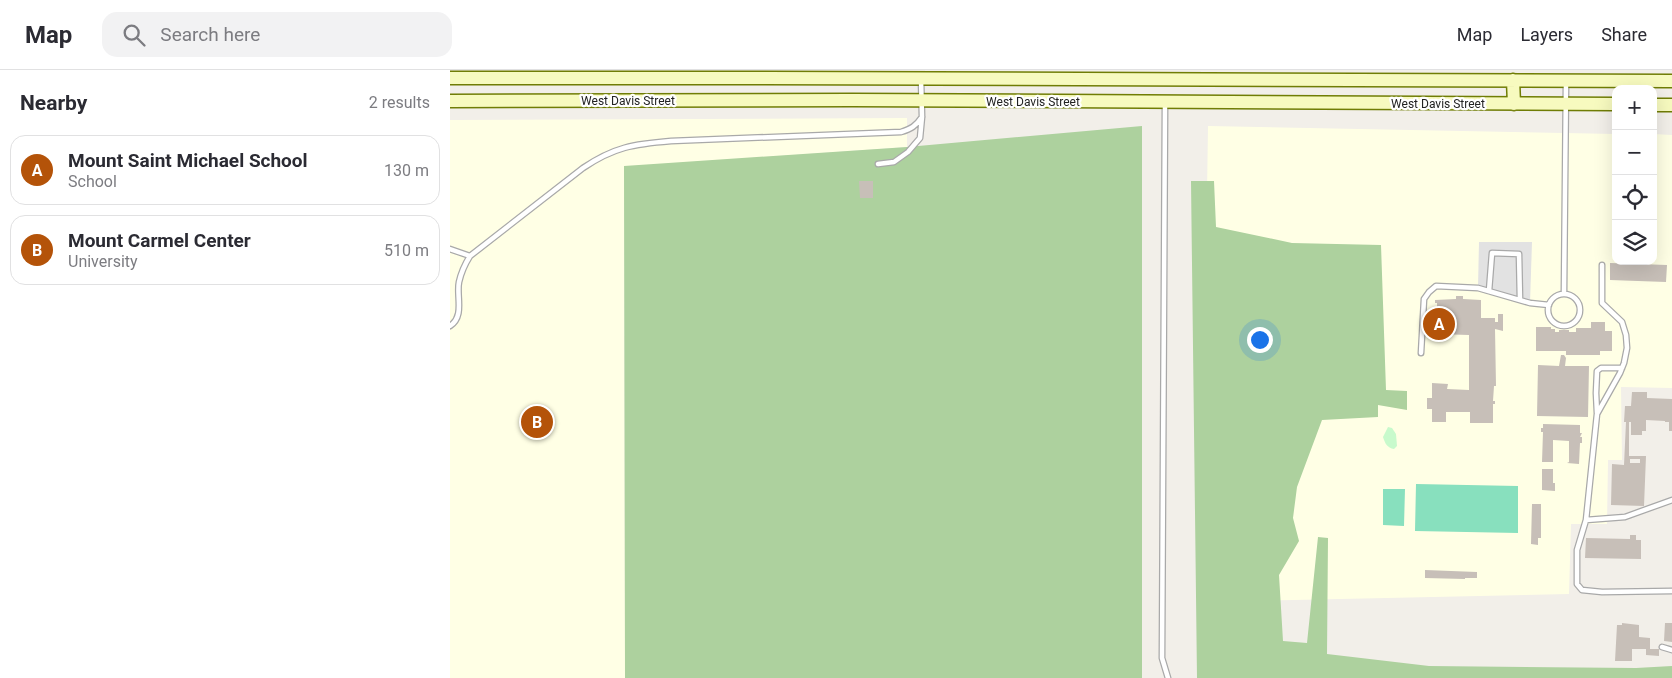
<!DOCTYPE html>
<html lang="en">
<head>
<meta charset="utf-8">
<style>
	body { margin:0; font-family:Roboto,sans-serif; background:#f2f2f3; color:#2b2b33 }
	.controls { position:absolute; right:15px; top:15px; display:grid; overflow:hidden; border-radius:10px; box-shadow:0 5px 20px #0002 }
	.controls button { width:45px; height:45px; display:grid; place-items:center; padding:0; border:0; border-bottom:1px solid #e1e1e2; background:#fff; color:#2b2b33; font:25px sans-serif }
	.you { position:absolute; left:809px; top:269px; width:18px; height:18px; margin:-12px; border:4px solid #fff; border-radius:50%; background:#1a73e8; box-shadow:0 0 0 8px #1a73e833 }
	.badge { display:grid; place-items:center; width:32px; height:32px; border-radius:50%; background:#b45309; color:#fff; font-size:16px; font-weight:700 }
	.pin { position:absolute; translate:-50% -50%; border:2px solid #fff; box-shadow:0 1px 5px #0006 }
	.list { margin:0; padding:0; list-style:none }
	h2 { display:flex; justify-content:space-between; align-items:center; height:65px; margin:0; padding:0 20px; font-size:21px }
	h2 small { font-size:16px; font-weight:400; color:#7c7c81 }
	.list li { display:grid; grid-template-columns:32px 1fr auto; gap:15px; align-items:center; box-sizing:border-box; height:70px; margin:0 10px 10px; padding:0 10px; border:1px solid #e1e1e2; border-radius:15px }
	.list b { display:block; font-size:19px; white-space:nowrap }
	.list p { margin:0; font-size:16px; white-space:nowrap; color:#7c7c81 }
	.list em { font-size:16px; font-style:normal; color:#7c7c81 }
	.icon { flex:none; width:28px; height:28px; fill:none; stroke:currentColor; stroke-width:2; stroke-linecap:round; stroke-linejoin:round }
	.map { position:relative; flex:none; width:1222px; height:608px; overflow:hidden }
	header { display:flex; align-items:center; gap:30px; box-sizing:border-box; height:70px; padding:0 25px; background:#fff; border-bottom:1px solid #e1e1e2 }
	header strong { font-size:24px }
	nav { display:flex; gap:28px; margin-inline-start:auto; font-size:18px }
	.search { width:350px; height:45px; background:#f2f2f3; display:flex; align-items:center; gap:12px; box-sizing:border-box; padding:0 18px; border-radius:15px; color:#7c7c81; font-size:19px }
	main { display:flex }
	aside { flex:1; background:#fff }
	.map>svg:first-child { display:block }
	.education { fill:#ffffe5 }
	.forest { fill:#add19e }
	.park { fill:#c8facc }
	.pitch { fill:#88e0be }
	.parking { fill:#e2e2e2 }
	.building { fill:#c7bfb8; fill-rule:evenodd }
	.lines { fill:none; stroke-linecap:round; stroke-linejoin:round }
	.service-casing { stroke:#a9a9a9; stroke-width:7 }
	.secondary-casing { stroke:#707d05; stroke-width:15 }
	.service { stroke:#fff; stroke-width:4.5 }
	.secondary { stroke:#f7fabf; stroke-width:12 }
	.labels { text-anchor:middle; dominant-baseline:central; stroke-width:4.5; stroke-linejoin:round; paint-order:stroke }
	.street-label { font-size:12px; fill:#222; stroke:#fff }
</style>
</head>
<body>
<header>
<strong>Map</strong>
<div class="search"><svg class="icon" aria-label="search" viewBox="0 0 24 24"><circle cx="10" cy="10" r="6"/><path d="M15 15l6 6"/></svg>Search here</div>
<nav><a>Map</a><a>Layers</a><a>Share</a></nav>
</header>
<main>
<aside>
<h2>Nearby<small>2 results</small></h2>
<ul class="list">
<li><span class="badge">A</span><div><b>Mount Saint Michael School</b><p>School</p></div><em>130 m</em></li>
<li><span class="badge">B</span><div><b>Mount Carmel Center</b><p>University</p></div><em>510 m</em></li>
</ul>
</aside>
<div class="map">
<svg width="1222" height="608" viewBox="0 0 1222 608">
	<rect width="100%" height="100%" fill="#f2efe9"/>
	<!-- education -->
	<path class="education" d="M457,48V77L174,97L175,608H0V50Z
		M758,56L1166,64V191H1203V64L1222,65V318L1171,317L1172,390H1158L1157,454H1121L1119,524L751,532Z"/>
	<!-- forest -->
	<path class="forest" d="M692,56V608H175L174,96L457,77Z
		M741,111H764L766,157L842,173L931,175L936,320L957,321V340L928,335V347L872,350L847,417L843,448L849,471L829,505L833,571L857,573L868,467L878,468L877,584L979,596L1186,598L1222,596V608H747Z"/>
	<!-- park -->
	<path class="park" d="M938,357L942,358L946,364L947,376L944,379C937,378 935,373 933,367Z"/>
	<!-- pitch -->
	<path class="pitch" d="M966,414L1068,416V463L965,461Z
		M933,419H955L954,456L933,455Z"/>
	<!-- parking -->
	<path class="parking" d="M1029,172H1082L1080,233L1028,218Z"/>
	<!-- building -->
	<path class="building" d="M409,111H423V128H410Z
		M1160,193L1217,195L1216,212L1160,210Z
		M1006,226H1013V229L1031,230V248H1045V252H1048V244H1053V261L1045,259L1046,316H1044L1043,331H1045V334H1043V353H1020V342H996V352H982V339H977V328H982V313L998,314L997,319L1019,320V265L986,264L987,254H985V251H987V233H985V230L1006,229Z
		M1141,252H1155V261H1162V281H1150V285H1116V281H1086V257H1101V259H1105V262H1109V260H1119V262H1126V258H1141Z
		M1111,285H1114L1116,288L1115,296H1139L1138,347L1087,346L1088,295L1109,296Z
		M1182,322H1197V328L1222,329V361H1219V352H1215V351L1196,350V361H1192V365H1181V352H1179V386H1196L1194,436L1161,435L1162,394L1174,395L1176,352H1174L1175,336H1181ZM1180,389H1190V393H1180Z
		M1093,354L1130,355V363H1132L1130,367H1132V373H1130L1129,394L1117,393L1119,392V371L1103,370V392H1092L1093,362H1091V358H1093Z
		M1092,399H1103V413H1105V421L1092,420Z
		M1082,434H1091V468H1088V475L1081,474Z
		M1180,465H1186V470H1191V489L1135,488L1136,468L1180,469Z
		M975,500L1027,502V508H1015V509L975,508Z
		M1172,553L1189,555V567L1200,568V579H1209V586L1196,585V579H1182V591H1165L1167,555H1172Z
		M1215,553H1222V572L1214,571Z"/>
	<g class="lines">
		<defs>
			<path id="service" d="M715,33L712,588L718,608
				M428,94L444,92L458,82L470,68L472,47L471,9
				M0,179L20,186L133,98C164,77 184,74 221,71L451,62C461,59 466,56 472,47
				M1152,195V233L1172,252L1176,265L1177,278L1174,293L1170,303L1147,344L1136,450L1127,480V514L1132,520L1152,522L1222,521
				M1039,221L1042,183L1069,184L1070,230
				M1114,223L1116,12
				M1098 240a16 16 0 1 1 32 0a16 16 0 1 1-32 0Z
				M0,256C15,246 6,226 9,212C11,203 15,194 20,186
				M971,283L974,229L979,222L986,216L1028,218L1080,233L1099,235
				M1147,343L1146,323L1147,301L1151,298H1172
				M1136,450L1175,447L1222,430
				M1212,577L1222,580"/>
			<path id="secondary" d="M0,8H315L1222,11
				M1063,10L1064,34
				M0,31L402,30L1166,34
				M1203,35H1222"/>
		</defs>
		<!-- service casing -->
		<use href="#service" class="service-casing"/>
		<!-- secondary casing -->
		<use href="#secondary" class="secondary-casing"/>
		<!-- service -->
		<use href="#service" class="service"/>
		<!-- secondary -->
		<use href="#secondary" class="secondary"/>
	</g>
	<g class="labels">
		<!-- street labels -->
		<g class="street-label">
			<text x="178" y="31">West Davis Street</text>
			<text x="583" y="32">West Davis Street</text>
			<text x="988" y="34">West Davis Street</text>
		</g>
	</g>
</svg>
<div class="controls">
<button>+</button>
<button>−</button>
<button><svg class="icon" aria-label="locate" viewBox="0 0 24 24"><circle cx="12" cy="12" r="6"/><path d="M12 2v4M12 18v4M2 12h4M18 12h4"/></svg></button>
<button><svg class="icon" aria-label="layers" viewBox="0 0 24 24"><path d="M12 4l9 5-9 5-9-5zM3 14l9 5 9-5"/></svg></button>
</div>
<div class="you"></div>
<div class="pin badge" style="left:989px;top:254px">A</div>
<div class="pin badge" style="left:87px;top:352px">B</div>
</div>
</main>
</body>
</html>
